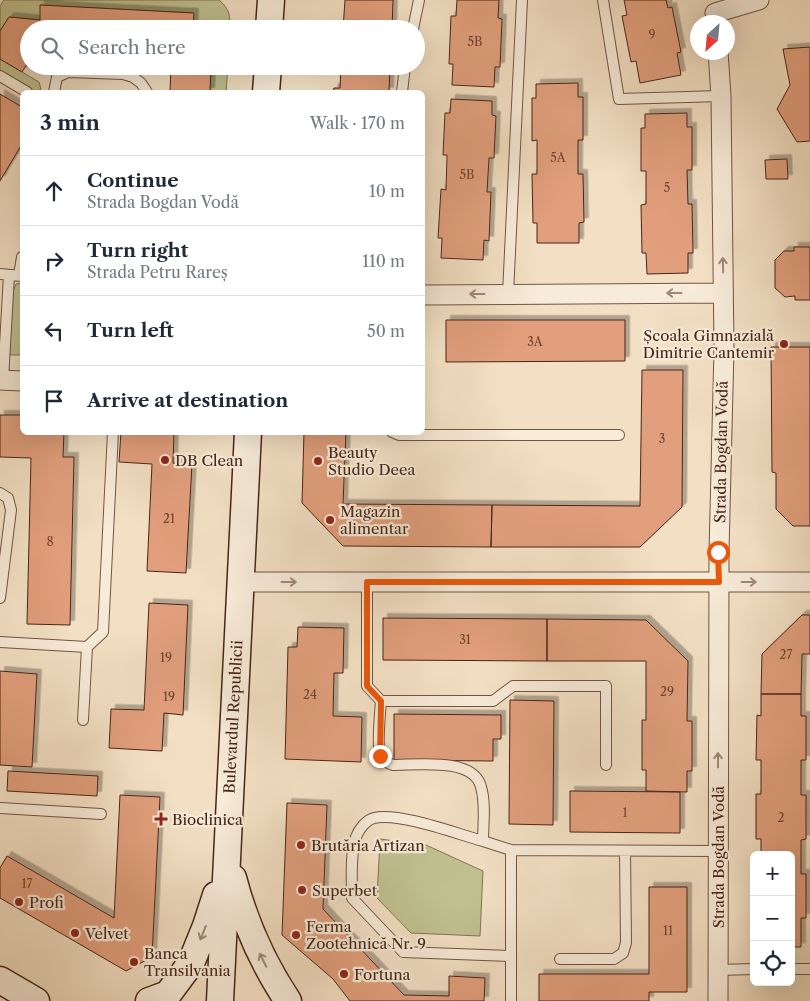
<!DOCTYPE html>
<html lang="en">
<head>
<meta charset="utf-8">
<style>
	body { margin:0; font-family:"Libre Caslon Text",serif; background:#f6f6f7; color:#1f2937 }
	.controls { position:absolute; right:15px; bottom:15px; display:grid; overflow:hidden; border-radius:8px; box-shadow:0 5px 20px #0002 }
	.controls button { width:45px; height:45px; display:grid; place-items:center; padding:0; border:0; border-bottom:1px solid #e0e1e3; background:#fff; color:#1f2937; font:25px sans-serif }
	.compass { position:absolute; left:690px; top:15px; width:45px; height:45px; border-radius:50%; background:#fff; box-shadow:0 5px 20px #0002; rotate:206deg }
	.stop { position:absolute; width:15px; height:15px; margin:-11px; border:4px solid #ea580c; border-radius:50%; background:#fff }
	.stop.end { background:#ea580c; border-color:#fff; box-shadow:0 1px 5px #0008 }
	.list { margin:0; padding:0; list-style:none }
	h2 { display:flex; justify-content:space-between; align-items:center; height:65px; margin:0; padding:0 20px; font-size:21px }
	h2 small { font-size:16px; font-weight:400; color:#747a83 }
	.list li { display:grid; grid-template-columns:32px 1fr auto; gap:15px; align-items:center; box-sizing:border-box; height:70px; padding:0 20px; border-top:1px solid #e0e1e3 }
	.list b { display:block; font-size:19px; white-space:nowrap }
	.list p { margin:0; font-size:16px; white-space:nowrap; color:#747a83 }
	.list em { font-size:16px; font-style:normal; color:#747a83 }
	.icon { flex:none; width:28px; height:28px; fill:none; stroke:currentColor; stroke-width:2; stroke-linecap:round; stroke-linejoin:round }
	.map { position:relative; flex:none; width:810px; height:1001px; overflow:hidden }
	.search { position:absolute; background:#fff; box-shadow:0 5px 20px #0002; left:20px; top:20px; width:405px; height:55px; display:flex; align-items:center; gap:12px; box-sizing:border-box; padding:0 18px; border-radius:28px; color:#747a83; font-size:19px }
	.panel { position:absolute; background:#fff; box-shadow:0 5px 20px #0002; left:20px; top:90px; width:405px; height:345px; border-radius:8px }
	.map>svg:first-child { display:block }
	.green { fill:#c0c191; stroke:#847354 }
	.building { fill:#e29f7d; stroke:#482517; filter:url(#shadow) }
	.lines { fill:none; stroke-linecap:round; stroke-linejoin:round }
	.lane-casing { stroke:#735442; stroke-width:12 }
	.street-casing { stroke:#735442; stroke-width:21 }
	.secondary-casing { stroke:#482517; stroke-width:29 }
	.lane { stroke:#f7ebd9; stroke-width:10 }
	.street { stroke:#f7ebd9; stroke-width:19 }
	.secondary { stroke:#f7ebd9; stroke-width:26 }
	.oneway { stroke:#a08878 }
	.route { stroke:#ea580c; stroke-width:6 }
	.poi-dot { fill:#8f2418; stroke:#f7ebd9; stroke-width:2 }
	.labels { text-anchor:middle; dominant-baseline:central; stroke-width:4.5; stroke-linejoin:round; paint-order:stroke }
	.number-label { font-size:12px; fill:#6e4430 }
	.poi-label { font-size:15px; fill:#482517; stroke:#f7ebd9; text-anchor:start }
	.street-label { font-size:15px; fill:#482517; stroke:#f7ebd9 }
</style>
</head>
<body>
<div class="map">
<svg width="810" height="1001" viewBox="0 0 810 1001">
	<defs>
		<filter id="shadow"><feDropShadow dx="4.5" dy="-4.5" stdDeviation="0" flood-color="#0004"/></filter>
	</defs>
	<rect width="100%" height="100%" fill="#f3e0c4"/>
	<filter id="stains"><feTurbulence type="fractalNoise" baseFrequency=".004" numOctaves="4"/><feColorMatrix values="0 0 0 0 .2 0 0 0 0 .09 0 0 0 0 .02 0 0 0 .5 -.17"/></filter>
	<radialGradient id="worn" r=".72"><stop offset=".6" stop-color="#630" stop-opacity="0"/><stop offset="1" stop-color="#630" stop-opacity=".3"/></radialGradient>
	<!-- green -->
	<path class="green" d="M4,0H219C230,9 230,16 230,29H193V13L41,5L40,20L9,17L0,31V6Z
		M0,59L39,82L41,89L38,91H34L0,71Z
		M211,66H228L226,92H210Z
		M21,283L22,284V355H9L13,291L16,284Z
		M380,839L426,845L483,871L480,936L411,933L377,898Z"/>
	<!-- building -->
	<path class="building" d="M345,0H393L392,29H343Z
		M457,0H499L498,18L502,19L500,67H495L494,87L452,85L453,64H449L451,16H456Z
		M624,0H666L668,8L672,7L681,52L677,53L681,75L640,83L636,61L631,62L622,16L627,15Z
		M40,5L194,13L193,29H29V61L22,72L0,59V31L9,17L40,20Z
		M810,47V141L797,142L777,109L790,85L783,49Z
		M171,66H211L210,92H170Z
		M341,66H390L389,92H333L334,88H340Z
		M578,83V97H583V140H578V174H583L584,222L579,223V243H537V223H533L532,174H537V140L532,141V98H536V84Z
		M0,94L22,107V144L0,181Z
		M451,99L492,101V115L496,116L494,158H489L487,192H491L489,241L484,240L483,260L441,258L442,238H438L441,189L446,190L447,155H443L445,113H450Z
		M687,113V127H692V170H687L688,204H692L693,253H688V273L647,274L646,253H642L641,205L646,204V171H641V128H645V114Z
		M787,159L788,179H766L765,160Z
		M794,247H810V300H795V296L785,297L775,288V260L784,251H794Z
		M446,320H625V361L446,362Z
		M771,347H810V526H793L776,509V473L772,472Z
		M642,370H683L682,507L640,547H491L492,505L640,506Z
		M0,415H22V432H64L63,457H74L70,625L27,624L31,458L0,457Z
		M121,432H174L173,463L192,464L186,573L147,571L152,464L119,462Z
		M304,432H346L343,504L492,505L491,547L343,546L302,503Z
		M149,603L188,605L183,715L164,713L162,751L109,748L111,709L144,710Z
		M802,615H810V654H802L801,694H761L762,654Z
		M383,618L547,619V661L383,660Z
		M547,619L646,620L688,661L687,721H692V771H687V792L646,791V770H642V720H646V661H547Z
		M298,627L344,628L343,673H334L333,716L362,717L361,762L285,759L288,647H297Z
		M0,671L37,674L32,767L0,765Z
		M761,694H801V716H806V760H801V795H806V839L801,840V874H806V918H801V947H791V855H761V839H756V794H761V760H756L757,715L761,716Z
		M510,700L554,701L553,825L509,824Z
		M394,714L501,715V739H493V761L394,760Z
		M8,771L98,776L97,796L7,791Z
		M570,791L680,792V833L570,832Z
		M120,795L160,797L152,957L126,971L0,898V868L7,856L114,918Z
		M287,803L327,805L323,909L404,995L449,996V976L485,978L484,1001H350L333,979L282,935Z
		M649,887H687V992H649V1001H539V974H649Z"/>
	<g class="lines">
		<defs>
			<path id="lane" d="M603,0L619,99L721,96
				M413,29L419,0
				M0,76L27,92
				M54,92L57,77L68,72L123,74L133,77L141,83L147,92
				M402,92L405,66
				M0,274L22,276
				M19,275L22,257
				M508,294L522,0
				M3,380L9,275
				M392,432L399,435H619
				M0,493L8,498L11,510L0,598
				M367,583V686L381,701H493L513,686H606V765
				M0,642L87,647L103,632L113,432
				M381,701C380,713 377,745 380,755C383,761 387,763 393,765C417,765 474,757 481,787C486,804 483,824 483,841L511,850
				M83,720L87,647
				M0,808L101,814
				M483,841C457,834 399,812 374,818C366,820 359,829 356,837C350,853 352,881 352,898L403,952L511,956
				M560,959H614L623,953L626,943L625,851
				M791,969H810
				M718,970L754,969
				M511,1001V850L718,851"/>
			<path id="street" d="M715,13L759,0
				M718,52L721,96L724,349L719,552L718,1001
				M422,295L723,293
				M0,380L22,381
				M240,582H810"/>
			<path id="secondary" d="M269,29L271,0
				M266,92L268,66
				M233,878C245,924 262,962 288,1001
				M0,980L36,1001
				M149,1001L168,994L191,963L206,926L216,895
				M220,1001L248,432"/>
		</defs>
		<!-- lane casing -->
		<use href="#lane" class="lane-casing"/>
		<!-- street casing -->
		<use href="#street" class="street-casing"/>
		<!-- secondary casing -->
		<use href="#secondary" class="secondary-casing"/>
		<!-- lane -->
		<use href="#lane" class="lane"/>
		<!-- street -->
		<use href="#street" class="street"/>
		<!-- secondary -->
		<use href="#secondary" class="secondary"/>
	</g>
	<!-- one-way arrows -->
	<defs><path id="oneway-shaft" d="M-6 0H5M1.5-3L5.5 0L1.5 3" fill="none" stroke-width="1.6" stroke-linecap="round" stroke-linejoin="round" transform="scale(1.25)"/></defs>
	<g class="oneway">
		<use href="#oneway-shaft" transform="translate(723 265) rotate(-91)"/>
		<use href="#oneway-shaft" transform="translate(674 293) rotate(180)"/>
		<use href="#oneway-shaft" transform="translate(477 294) rotate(180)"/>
		<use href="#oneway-shaft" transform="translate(289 582)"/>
		<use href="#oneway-shaft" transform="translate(749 582)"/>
		<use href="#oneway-shaft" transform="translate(718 760) rotate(-90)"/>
		<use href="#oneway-shaft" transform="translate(203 933) rotate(112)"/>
		<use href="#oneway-shaft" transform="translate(263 960) rotate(-117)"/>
	</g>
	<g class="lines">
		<!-- route -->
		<path class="route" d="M380,756L381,701L367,686V582H719L718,552"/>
	</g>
	<!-- markers -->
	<g class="poi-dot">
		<circle cx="784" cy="344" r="5"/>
		<circle cx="165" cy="460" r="5"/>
		<circle cx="318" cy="461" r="5"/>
		<circle cx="330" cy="520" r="5"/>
		<path d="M158.5 811.5h5v5h5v5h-5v5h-5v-5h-5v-5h5z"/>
		<circle cx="301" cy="845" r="5"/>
		<circle cx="302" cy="890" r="5"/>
		<circle cx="19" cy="902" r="5"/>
		<circle cx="75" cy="933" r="5"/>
		<circle cx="296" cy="935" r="5"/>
		<circle cx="134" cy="962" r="5"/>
		<circle cx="344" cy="974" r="5"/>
	</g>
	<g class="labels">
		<!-- number labels -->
		<g class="number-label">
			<text x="652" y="34">9</text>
			<text x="475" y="41">5B</text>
			<text x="558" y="157">5A</text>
			<text x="467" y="174">5B</text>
			<text x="667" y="187">5</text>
			<text x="535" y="341">3A</text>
			<text x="662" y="438">3</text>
			<text x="169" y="518">21</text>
			<text x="50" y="541">8</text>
			<text x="465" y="639">31</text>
			<text x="786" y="654">27</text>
			<text x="166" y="657">19</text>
			<text x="667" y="691">29</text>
			<text x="310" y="694">24</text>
			<text x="169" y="696">19</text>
			<text x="625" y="812">1</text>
			<text x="781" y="817">2</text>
			<text x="27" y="883">17</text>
			<text x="668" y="930">11</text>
		</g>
		<!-- poi labels -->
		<g class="poi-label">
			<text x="774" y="335" text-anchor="end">Școala Gimnazială<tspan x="774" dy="17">Dimitrie Cantemir</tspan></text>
			<text x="328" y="452">Beauty<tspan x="328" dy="17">Studio Deea</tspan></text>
			<text x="175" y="460">DB Clean</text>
			<text x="340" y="511">Magazin<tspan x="340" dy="17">alimentar</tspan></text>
			<text x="172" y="819">Bioclinica</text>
			<text x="311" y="845">Brutăria Artizan</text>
			<text x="312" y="890">Superbet</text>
			<text x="29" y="902">Profi</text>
			<text x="306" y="926">Ferma<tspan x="306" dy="17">Zootehnică Nr. 9</tspan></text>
			<text x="85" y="933">Velvet</text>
			<text x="144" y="953">Banca<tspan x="144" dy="17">Transilvania</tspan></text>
			<text x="354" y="974">Fortuna</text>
		</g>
		<!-- street labels -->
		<g class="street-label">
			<text transform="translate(721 452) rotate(-89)">Strada Bogdan Vodă</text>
			<text transform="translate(233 717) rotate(-87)">Bulevardul Republicii</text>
			<text transform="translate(718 857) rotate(-90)">Strada Bogdan Vodă</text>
		</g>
	</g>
	<rect width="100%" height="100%" filter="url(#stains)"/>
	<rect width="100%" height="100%" fill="url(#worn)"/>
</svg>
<div class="controls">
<button>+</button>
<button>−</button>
<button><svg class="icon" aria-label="locate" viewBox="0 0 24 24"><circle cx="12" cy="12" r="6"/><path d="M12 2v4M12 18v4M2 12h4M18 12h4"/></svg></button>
</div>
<svg class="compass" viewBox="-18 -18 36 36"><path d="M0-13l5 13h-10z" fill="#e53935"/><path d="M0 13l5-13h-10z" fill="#747a83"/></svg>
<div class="stop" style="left:718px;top:552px"></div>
<div class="stop end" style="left:380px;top:756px"></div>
<div class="search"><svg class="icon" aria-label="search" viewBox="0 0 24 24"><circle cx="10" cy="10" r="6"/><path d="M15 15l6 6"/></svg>Search here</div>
<section class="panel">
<h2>3 min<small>Walk · 170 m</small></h2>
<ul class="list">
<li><svg class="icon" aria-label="ahead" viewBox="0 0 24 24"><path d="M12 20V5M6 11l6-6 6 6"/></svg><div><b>Continue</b><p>Strada Bogdan Vodă</p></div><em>10 m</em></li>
<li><svg class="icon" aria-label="right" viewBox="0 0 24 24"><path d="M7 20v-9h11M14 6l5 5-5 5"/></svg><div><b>Turn right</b><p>Strada Petru Rareș</p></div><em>110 m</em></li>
<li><svg class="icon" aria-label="left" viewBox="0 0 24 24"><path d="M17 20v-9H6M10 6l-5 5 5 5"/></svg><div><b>Turn left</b></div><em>50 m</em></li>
<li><svg class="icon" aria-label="arrive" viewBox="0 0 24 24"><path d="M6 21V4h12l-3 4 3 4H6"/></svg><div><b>Arrive at destination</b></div></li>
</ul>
</section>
</div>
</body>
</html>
